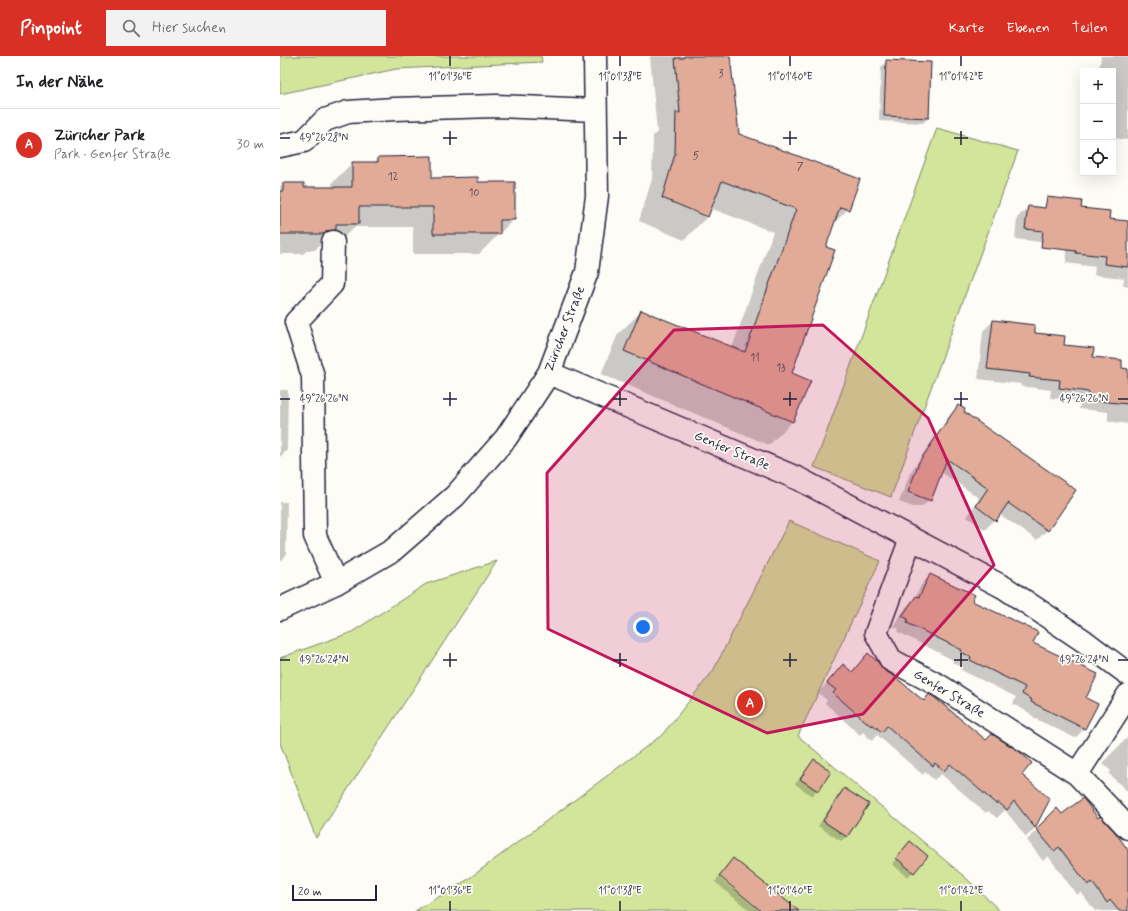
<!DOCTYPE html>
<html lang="de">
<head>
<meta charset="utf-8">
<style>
	body { margin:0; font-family:Mynerve,sans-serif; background:#f2f2f2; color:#202124 }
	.controls { position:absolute; right:12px; top:12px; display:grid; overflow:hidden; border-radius:0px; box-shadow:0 4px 16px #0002 }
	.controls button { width:36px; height:36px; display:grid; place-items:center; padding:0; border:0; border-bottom:1px solid #e0e0e0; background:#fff; color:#202124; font:20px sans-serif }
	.scale { position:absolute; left:12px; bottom:10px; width:85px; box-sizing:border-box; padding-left:4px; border:2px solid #22223b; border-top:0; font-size:11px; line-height:14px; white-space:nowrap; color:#22223b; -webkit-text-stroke:3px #fdfcf7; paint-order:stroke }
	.you { position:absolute; left:363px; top:571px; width:14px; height:14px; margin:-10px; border:3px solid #fff; border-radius:50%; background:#1a73e8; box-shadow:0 0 0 6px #1a73e833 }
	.badge { display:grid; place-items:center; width:26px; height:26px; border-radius:50%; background:#d93025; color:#fff; font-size:13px; font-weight:700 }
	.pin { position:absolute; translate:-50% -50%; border:2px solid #fff; box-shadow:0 1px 4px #0006 }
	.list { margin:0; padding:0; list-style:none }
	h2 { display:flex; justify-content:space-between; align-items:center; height:52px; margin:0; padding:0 16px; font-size:17px }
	h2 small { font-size:13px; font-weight:400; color:#757577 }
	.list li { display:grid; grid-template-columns:26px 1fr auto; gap:12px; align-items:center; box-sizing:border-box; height:72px; padding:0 16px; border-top:1px solid #e0e0e0 }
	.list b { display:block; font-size:15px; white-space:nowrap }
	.list p { margin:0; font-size:13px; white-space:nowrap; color:#757577 }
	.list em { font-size:13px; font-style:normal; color:#757577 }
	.icon { flex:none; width:22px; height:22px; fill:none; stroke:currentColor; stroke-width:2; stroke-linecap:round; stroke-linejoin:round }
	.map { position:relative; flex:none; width:848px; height:855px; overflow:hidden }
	header { display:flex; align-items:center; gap:24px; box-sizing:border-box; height:56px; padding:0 20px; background:#d93025; color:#fff }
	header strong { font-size:19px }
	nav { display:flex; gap:22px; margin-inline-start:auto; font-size:14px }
	.search { width:280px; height:36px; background:#f2f2f2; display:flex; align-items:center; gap:10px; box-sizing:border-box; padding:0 14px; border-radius:0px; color:#757577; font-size:15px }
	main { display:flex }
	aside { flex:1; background:#fff }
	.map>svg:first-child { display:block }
	.green { fill:#d2e59a; stroke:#7a846a }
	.shadow { fill:#0003 }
	.building { fill:#e1ab97; stroke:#22223b }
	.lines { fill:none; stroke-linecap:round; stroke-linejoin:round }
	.minor-casing { stroke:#22223b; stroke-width:25 }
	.minor { stroke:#fdfcf7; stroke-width:22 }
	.marked { fill:#c2185b; fill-opacity:0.2; stroke:#c2185b; stroke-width:3; stroke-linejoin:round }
	.ticks { fill:none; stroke:#22223b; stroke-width:1.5 }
	.labels { text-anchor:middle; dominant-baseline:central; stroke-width:3.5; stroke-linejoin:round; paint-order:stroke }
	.number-label { font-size:11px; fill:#524452 }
	.street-label { font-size:13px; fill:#22223b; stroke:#fdfcf7 }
	.ticks-label { font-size:10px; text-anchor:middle; fill:#22223b; stroke:#fdfcf7; stroke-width:3.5; stroke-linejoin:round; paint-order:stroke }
</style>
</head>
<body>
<header>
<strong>Pinpoint</strong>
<div class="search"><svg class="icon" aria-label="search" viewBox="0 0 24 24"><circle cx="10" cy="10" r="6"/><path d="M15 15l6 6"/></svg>Hier suchen</div>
<nav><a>Karte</a><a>Ebenen</a><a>Teilen</a></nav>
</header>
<main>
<aside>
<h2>In der Nähe<small></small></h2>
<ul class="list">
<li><span class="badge">A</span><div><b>Züricher Park</b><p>Park · Genfer Straße</p></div><em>30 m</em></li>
</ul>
</aside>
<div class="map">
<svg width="848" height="855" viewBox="0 0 848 855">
	<rect width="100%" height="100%" fill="#fdfcf7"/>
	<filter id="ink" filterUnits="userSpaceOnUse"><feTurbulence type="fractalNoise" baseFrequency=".025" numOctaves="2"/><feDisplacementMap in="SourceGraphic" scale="8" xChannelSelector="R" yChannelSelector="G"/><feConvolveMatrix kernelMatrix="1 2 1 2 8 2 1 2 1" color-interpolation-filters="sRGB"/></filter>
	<g filter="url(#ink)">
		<!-- green -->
		<path class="green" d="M0,0H261L262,6L116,13L0,38Z
			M657,72L738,95L611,441L534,411Z
			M509,465L600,505L518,680L686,822L720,855H135L187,824L382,679L433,615Z
			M217,505L36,782L0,687V602L72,576L146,528Z"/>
		<!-- shadow -->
		<path class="shadow" d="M370,0H449L458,79L568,153L553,168L545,192L510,318L529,326L512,366L489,389L321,318L338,278L362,255L452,292L493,176L430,152L427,161L404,184L359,165L372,123L373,80L377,76Z
			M821,0H848V84L833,82V15H819Z
			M606,6L648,62L643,67L599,65L601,11Z
			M98,102L151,123L197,127L234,163L199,198H133V171H74L58,187H41L35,194L26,195L23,198H0V130L4,128L23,132H52V127L72,107H94Z
			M748,151L780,176L769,187L735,183L737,162Z
			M848,182V230H843L844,222L814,219L815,211L786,207L788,187Z
			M713,265L753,278L840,313L848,314V368L828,365V356L799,353L800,345L770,342L771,334L740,330L741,328L698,323L703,275Z
			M0,334H8L7,394L0,401Z
			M679,350L767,474L757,484L719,458L705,474L687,461L699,442L661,416L652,441L642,451H633L619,446L630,417L669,360Z
			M0,446H7L6,499L0,505Z
			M651,519L751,587L805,643V672L795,682L756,663L748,656L733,648L736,641L681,614L682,611L672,606L673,604L618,576L619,573L613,570L626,551L634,543L641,529Z
			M588,598L604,616L643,646L649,640L740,719L755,772L746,781L725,754L717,762L708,755L706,757L661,718L654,724L645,716L643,719L597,679L592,685L583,676L580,679L545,647L547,644L538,637L554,619L563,609L571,617Z
			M848,681V736L829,718L831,715L822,707Z
			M534,705L550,716L532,740L515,728Z
			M564,733L567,780L561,785L538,770L559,738Z
			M777,753L782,760L817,763L848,795V855H820L819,854L815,855L801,836L797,839L768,800L763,805L747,784Z
			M625,792L646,800L628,821L612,808Z
			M438,821L480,855H470L435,826Z
			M490,831L506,844L497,855H483Z"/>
		<!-- building -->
		<path class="building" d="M404,0H450L459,78L580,123L569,154L560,151L546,191L555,194L512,317L531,325L513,366L344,295L361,254L465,296L516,153L442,125L428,161L382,142L395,98L396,56L400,57L395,2H404Z
			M606,4L651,6L649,62L604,60Z
			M152,100V122L198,121V126H235V164H220V178H153V151H79V168H56V174L47,175L44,178H0V135H3V127H24V131H72V106H98V101Z
			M767,141L802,145L801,152L830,155L829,163L848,165V211L824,208L825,200L796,197V195L761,191L763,175L745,173L748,150L765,152Z
			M713,264L755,269V277L785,280L784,289L814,292L813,301L842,304V312L848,313V348L808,344L809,336L779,332L780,324L749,321L750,318L707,313Z
			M678,349L685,353L684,356L701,368L796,434L768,475L728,447L716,465L696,450L708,432L667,403L651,445L628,436L639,406Z
			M650,518L695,539L692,545L758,576L753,587L818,618L806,642L818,648L805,673L751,646L752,644L742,638L745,631L690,604L691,601L681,596L682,594L627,567L628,563L622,560L636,540L639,541Z
			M588,597L597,605L605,615L614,620L644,645L649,638L654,641L706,684L712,678L740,696L752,707L742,719L770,743L755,772L734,745L727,754L718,746L716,748L670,708L664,715L655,707L653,710L607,670L602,676L592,668L591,670L553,637L556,634L547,627L563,608L572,616Z
			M534,703L551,716L538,735L520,723Z
			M564,732L589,748L567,781L543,765Z
			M803,742L818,762L820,760L835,776L848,794V855H839L830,844L827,847L812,826L808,829L779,791L774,795L756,773L777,752L782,758Z
			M630,785L648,800L634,817L616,802Z
			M453,802L519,855H481L439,820Z"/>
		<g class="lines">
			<defs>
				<path id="minor" d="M0,90L24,85L45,64L68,56L114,53L216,50L315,54
					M53,186L52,228L16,266L33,320L35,480L56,527
					M269,317L519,423L725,532L804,585L848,618
					M631,482L596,577L611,604L660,630L797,718L848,772
					M0,553L56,527L113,494L175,440L226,382L269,317L307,216L317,140L315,0
					M797,718L848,639"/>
			</defs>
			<!-- minor casing -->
			<use href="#minor" class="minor-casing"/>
			<!-- minor -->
			<use href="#minor" class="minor"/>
		</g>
	</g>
	<!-- marked area -->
	<path class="marked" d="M543,269L648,362L714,509L583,658L487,677L268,573L267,417L394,274Z"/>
	<!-- ticks -->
	<path class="ticks" d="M170,0V10M340,0V10M510,0V10M681,0V10M170,75V89M340,75V89M510,75V89M681,75V89M0,82H10M163,82H177M333,82H347M503,82H517M674,82H688M170,336V350M340,336V350M510,336V350M681,336V350M0,343H10M163,343H177M333,343H347M503,343H517M674,343H688M838,343H848M170,597V611M340,597V611M510,597V611M681,597V611M0,604H10M163,604H177M333,604H347M503,604H517M674,604H688M838,604H848M170,845V855M340,845V855M510,845V855M681,845V855"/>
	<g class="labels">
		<!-- number labels -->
		<g class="number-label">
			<text x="441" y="18">3</text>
			<text x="416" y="100">5</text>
			<text x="520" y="111">7</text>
			<text x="113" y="121">12</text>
			<text x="194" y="137">10</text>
			<text x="475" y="302">11</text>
			<text x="501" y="312">13</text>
		</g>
		<!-- street labels -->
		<g class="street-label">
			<text transform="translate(285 273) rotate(-69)">Züricher Straße</text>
			<text transform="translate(452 395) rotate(23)">Genfer Straße</text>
			<text transform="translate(669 638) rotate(31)">Genfer Straße</text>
		</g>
	</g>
	<g class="ticks-label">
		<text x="170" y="24">11°01'36"E</text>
		<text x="340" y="24">11°01'38"E</text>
		<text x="510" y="24">11°01'40"E</text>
		<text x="681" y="24">11°01'42"E</text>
		<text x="44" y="85">49°26'28"N</text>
		<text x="44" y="346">49°26'26"N</text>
		<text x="804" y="346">49°26'26"N</text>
		<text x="44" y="607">49°26'24"N</text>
		<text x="804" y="607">49°26'24"N</text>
		<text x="170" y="838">11°01'36"E</text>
		<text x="340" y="838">11°01'38"E</text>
		<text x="510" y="838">11°01'40"E</text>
		<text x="681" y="838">11°01'42"E</text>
	</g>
</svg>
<div class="controls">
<button>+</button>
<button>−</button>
<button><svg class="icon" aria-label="locate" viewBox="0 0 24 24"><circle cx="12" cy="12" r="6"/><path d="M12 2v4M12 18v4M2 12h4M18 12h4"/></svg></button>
</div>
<div class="scale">20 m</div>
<div class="you"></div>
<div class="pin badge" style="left:470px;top:647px">A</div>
</div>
</main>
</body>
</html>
